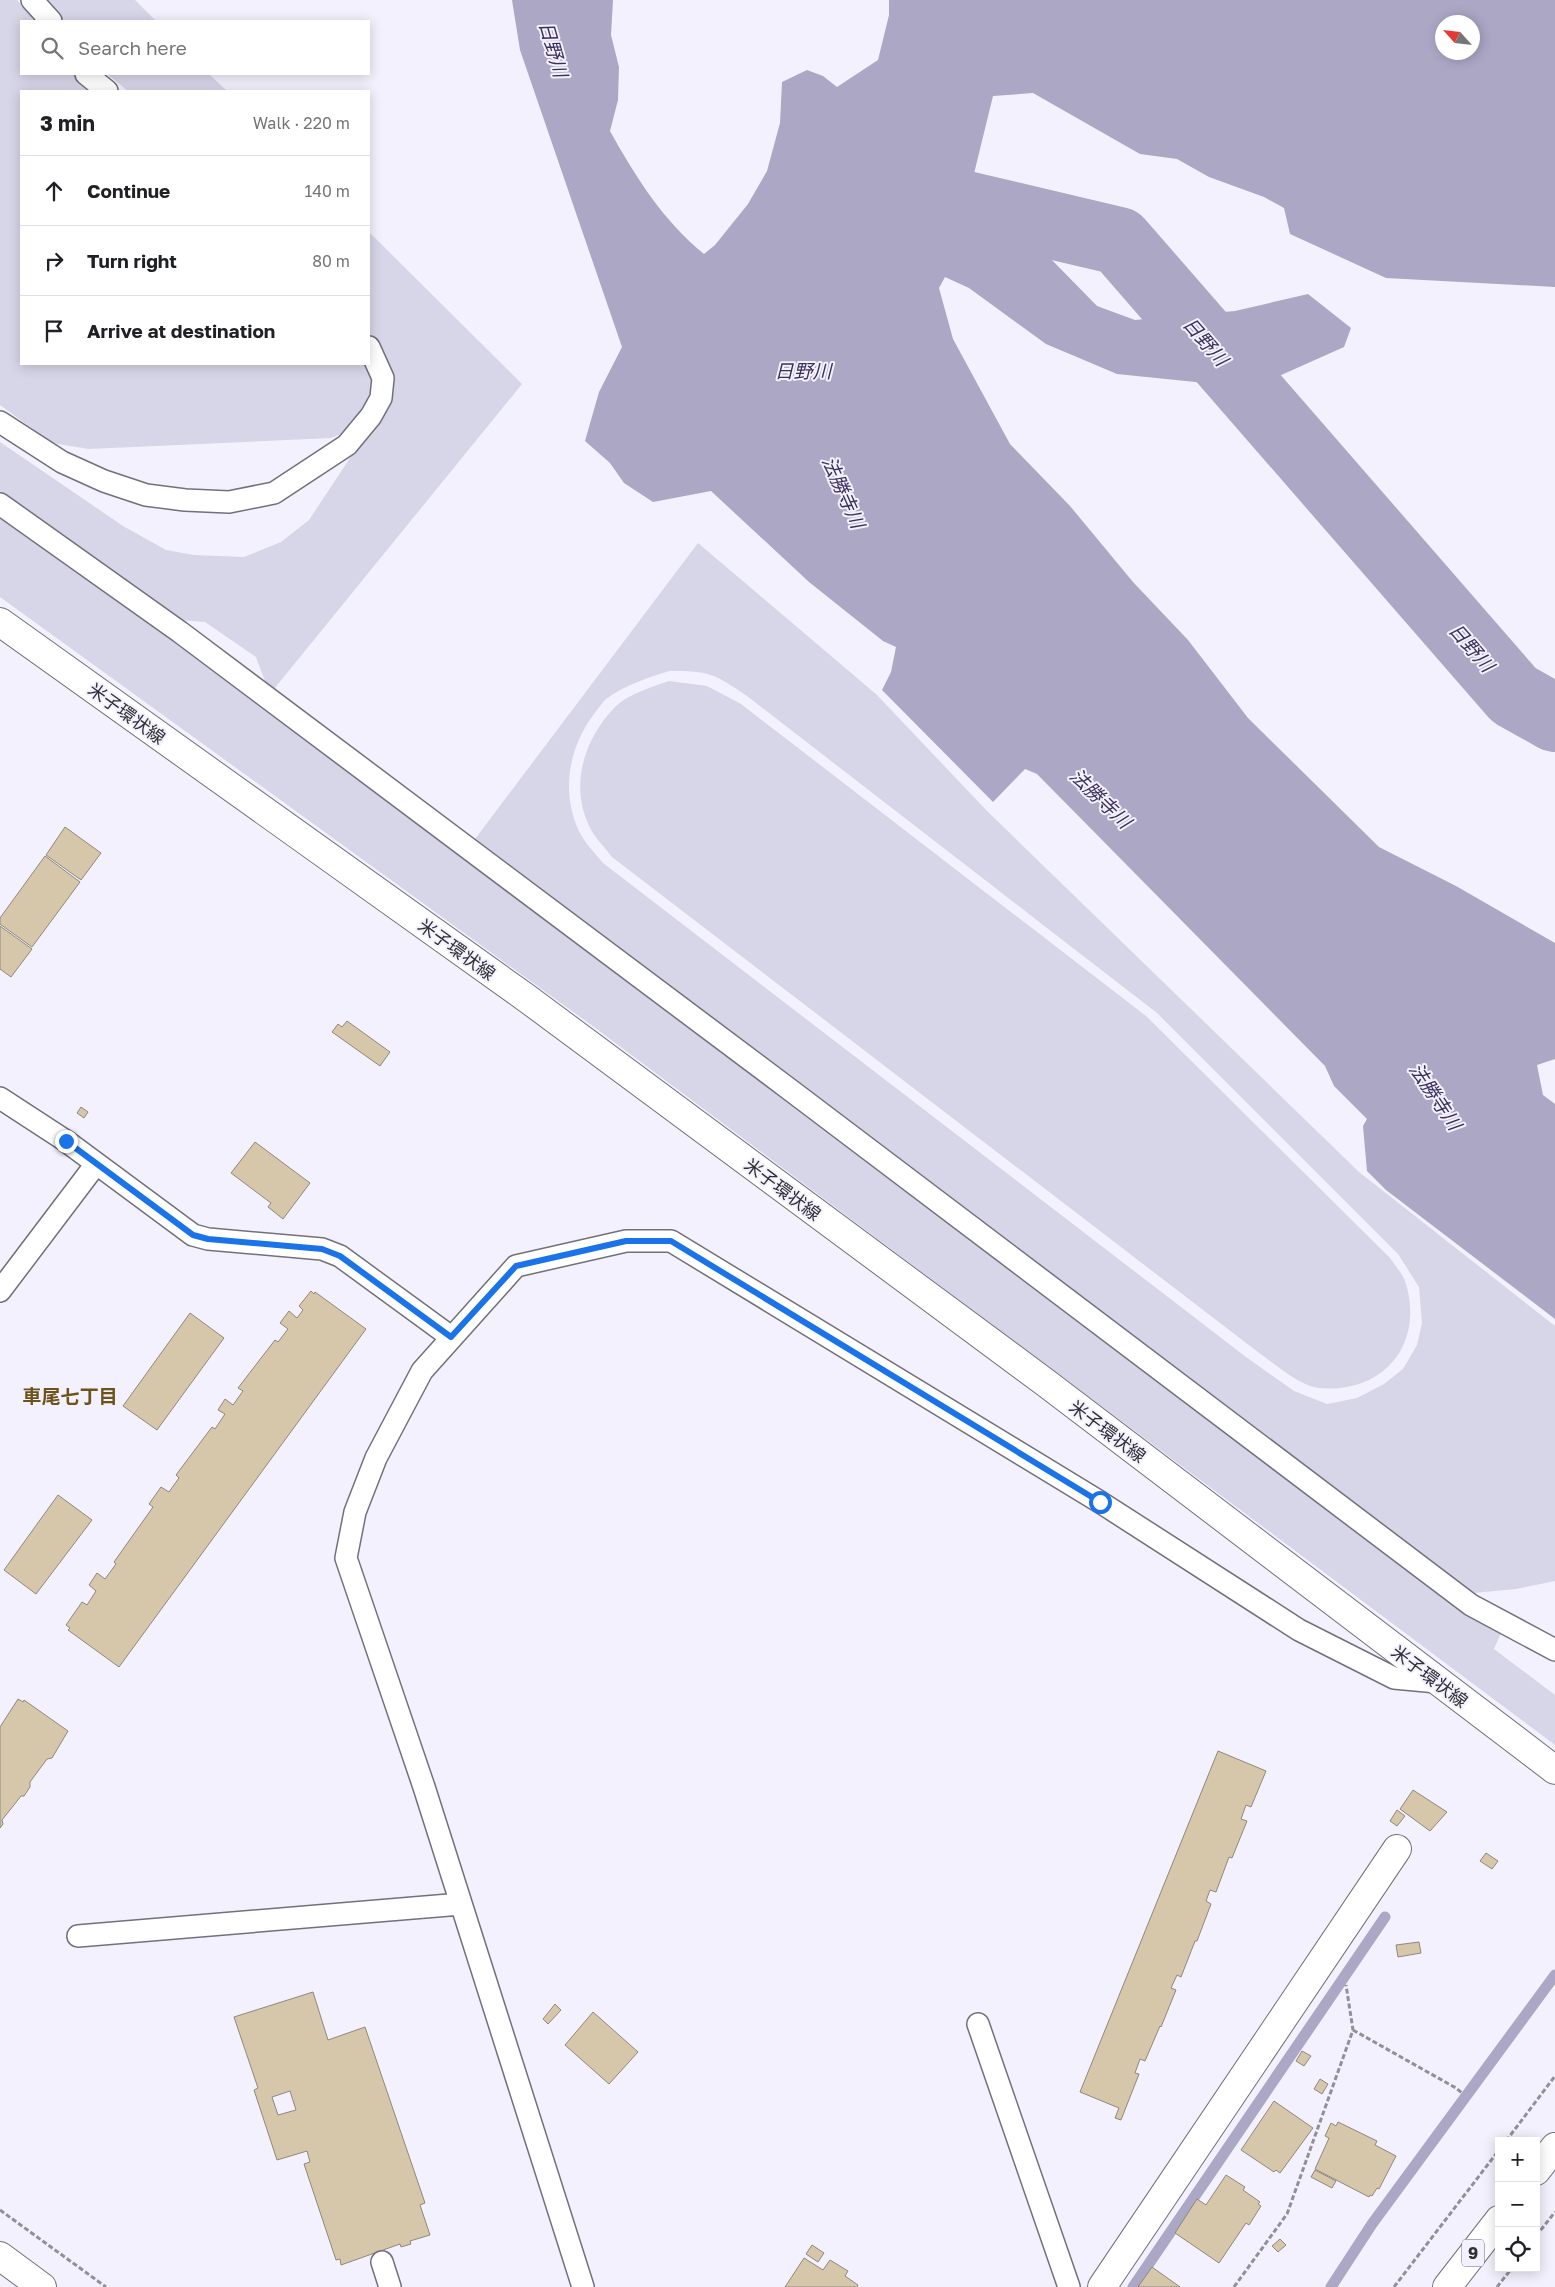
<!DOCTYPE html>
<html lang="en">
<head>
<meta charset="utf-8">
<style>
	body { margin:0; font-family:"Golos Text","Noto Sans JP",sans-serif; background:#f2f2f2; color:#202124 }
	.controls { position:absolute; right:15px; bottom:15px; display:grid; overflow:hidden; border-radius:0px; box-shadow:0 2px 12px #0003 }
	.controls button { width:45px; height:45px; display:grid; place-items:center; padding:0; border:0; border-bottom:1px solid #e0e0e0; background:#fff; color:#202124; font:25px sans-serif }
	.compass { position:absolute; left:1435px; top:15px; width:45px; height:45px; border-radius:50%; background:#fff; box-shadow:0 2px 12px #0003; rotate:297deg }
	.stop { position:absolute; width:15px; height:15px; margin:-11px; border:4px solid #1a73e8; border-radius:50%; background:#fff }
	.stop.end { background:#1a73e8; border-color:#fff; box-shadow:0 1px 5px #0008 }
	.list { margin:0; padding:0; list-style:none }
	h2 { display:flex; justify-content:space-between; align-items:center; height:65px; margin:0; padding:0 20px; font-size:21px }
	h2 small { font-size:16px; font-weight:400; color:#757577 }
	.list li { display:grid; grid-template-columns:32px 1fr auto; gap:15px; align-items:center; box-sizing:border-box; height:70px; padding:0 20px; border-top:1px solid #e0e0e0 }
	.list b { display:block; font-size:19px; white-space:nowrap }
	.list em { font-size:16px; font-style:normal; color:#757577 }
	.icon { flex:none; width:28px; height:28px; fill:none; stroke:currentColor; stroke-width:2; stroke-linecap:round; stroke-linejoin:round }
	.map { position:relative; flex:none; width:1555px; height:2287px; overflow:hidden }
	.search { position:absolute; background:#fff; box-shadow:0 2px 12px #0003; left:20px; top:20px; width:350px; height:55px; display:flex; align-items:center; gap:12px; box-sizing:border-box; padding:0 18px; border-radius:0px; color:#757577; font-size:19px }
	.panel { position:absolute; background:#fff; box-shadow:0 2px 12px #0003; left:20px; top:90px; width:350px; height:275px; border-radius:0px }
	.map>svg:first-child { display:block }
	.green { fill:#d7d5e8; fill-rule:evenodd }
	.water { fill:#aba7c5; fill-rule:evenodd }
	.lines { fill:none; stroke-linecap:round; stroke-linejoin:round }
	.stream { stroke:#aba7c5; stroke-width:11 }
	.river { stroke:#aba7c5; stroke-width:68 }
	.building { fill:#d7c7aa; stroke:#8e887e; fill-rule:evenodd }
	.service-casing { stroke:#72707b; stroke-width:24 }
	.minor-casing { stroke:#72707b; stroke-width:30 }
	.secondary-casing { stroke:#72707b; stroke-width:30 }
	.trunk-casing { stroke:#72707b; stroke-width:30 }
	.path { stroke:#919098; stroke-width:3; stroke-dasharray:5 2.5; stroke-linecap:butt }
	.service { stroke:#fff; stroke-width:21 }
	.minor { stroke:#fff; stroke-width:28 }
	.secondary { stroke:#fff; stroke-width:28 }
	.trunk { stroke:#fff; stroke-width:28 }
	.route { stroke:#1a73e8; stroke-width:6 }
	.labels { text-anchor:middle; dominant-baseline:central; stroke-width:4; stroke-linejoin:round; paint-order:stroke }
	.shield { fill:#f3f1fd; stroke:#6a6970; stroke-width:1 }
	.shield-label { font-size:16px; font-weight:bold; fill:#302f34 }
	.street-label { font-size:18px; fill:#302f34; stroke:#f3f1fd }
	.water-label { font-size:19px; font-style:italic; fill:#3a305b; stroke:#f3f1fd }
	.neighbourhood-label { font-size:19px; font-weight:bold; fill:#6d521a; stroke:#f3f1fd }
</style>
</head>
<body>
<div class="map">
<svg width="1555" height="2287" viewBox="0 0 1555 2287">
	<rect width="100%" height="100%" fill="#f3f1fd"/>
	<!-- green -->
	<path class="green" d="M0,0H17L36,21H21V74H77L95,91H21V364H368L373,379L370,396L356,423L349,431L331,438L89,449L52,443L0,405Z
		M46,0H135L156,21H62Z
		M107,74H209L227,91H128Z
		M369,232L522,384L274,689L265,681L256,657L205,622L180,620L0,493V442L123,526L166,550L194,555L244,557L281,542L309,520L389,399L392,374L382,350L369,334Z
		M0,515L144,617L344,765L1404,1567L1502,1631L1494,1649L1555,1695V1745L594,1027L0,597Z
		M698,543L877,695L987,811L1359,1172L1555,1326V1581L1516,1589L1474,1593L1330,1488L475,839ZM669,671C710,671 713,673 747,696L1157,1013L1398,1254L1419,1287L1422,1323L1417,1345L1403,1369L1384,1384L1357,1398L1327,1404L1294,1391L1246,1357L603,863C595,853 583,841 578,829C561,790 569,747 594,714C598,709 602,703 606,699C625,685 647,678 669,671Z
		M669,681L707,686L741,704L1146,1016L1390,1258C1395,1266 1404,1275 1406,1284C1424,1345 1383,1394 1319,1388C1299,1386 1271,1361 1254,1349L612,857C606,849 598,841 593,833C568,791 582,741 615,707C628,694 652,687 669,681Z"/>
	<!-- water -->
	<path class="water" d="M512,0H613L611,35L619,67L618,100L610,131C635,176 664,222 704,254L715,245L748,204L767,171L780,123L782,82L807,70L823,76L837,87L878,60L889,15V0H1555V287L1386,278L1290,234L1284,208L1264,197L1209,177L1177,159L1140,154L1033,93L993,96L970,190L999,225L1048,256L1097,306L1135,320L1235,311L1308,294L1351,328L1344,347L1279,376L1215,384L1117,374L1046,344L969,288L945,277L939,288L953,339L1010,444L1070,506L1133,582L1188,640L1248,718L1379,847L1456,886L1555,943V1059L1537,1065L1543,1095L1555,1104V1319L1386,1190L1367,1171L1363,1126L1367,1119L1334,1086L1325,1066L1037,774L1025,769L993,802L882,690L891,672L896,647L883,641L809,582L711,491L653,502L624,483L610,463L585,441L599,392L622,347L520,50ZM1442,22H1472V52H1442Z"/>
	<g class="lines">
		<!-- stream -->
		<path class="stream" d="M1133,2287L1385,1917
			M1331,2287L1372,2224L1555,1975"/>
		<!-- river -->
		<path class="river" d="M894,188L1119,241L1514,695L1555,718"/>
	</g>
	<!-- building -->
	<path class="building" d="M65,827L101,853L81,880L46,855Z
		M45,856L80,882L32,947L0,924V918Z
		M0,926L32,949L11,977L0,969Z
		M347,1021L390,1052L380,1066L332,1032L338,1024L342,1027Z
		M81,1107L88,1112L84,1118L77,1113Z
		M255,1142L310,1183L283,1219L268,1207L271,1203L231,1173Z
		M311,1291L314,1294L315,1292L366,1329L119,1667L68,1630L70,1628L66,1625L82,1602L87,1605L96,1591L89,1585L97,1573L105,1579L116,1564L114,1562L153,1507L149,1504L161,1487L169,1492L179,1478L176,1475L212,1427L215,1429L225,1414L218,1410L225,1399L233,1405L243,1391L238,1388L275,1340L278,1342L288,1329L280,1323L289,1311L297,1318L303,1310L299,1306Z
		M190,1313L224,1338L157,1430L123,1406Z
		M58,1495L92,1520L36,1594L4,1570Z
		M18,1699L23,1702L24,1700L68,1731L52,1758L47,1759L30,1782V1787L24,1796H21L2,1820L3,1824L0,1828V1727Z
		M1218,1751L1266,1771L1251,1807L1246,1805L1241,1819L1247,1821L1232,1858L1229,1857L1216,1892L1210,1890L1206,1901L1211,1904L1197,1941H1195L1181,1977L1177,1975L1171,1988L1176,1990L1161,2027L1160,2026L1145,2061L1140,2059L1135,2073L1139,2074L1121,2120L1115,2118L1119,2108L1080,2092Z
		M1413,1790L1447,1812L1430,1831L1400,1809Z
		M1397,1810L1405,1816L1397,1826L1390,1821Z
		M1486,1853L1498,1861L1492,1869L1480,1861Z
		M1419,1942L1421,1953L1398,1957L1396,1945Z
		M313,1992L328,2040L365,2027L425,2203L420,2205L430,2235L410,2241L411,2244L401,2247L400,2244L341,2265L340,2259L336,2260L304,2164L310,2162L307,2151L277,2160L254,2090L258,2088L234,2017ZM290,2091L296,2110L278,2115L272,2097Z
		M555,2004L561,2010L548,2024L543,2019Z
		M593,2012L638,2052L609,2084L565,2045Z
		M1302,2051L1311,2056L1304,2066L1296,2061Z
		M1320,2079L1328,2084L1322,2094L1314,2089Z
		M1274,2101L1313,2128L1280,2173L1276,2170L1274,2172L1241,2150Z
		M1338,2122L1377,2141L1375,2145L1396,2156L1379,2189L1377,2188L1372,2196L1370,2195L1369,2197L1315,2169L1329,2138L1325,2136L1331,2123L1336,2126Z
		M1315,2170L1336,2181L1332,2188L1311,2177Z
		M1226,2175L1245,2187L1243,2190L1260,2202L1258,2204L1261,2206L1249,2225L1246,2223L1219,2263L1175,2233L1197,2199L1206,2205Z
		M1280,2239L1286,2245L1278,2252L1272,2246Z
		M812,2245L824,2253L818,2262L806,2254Z
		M804,2258L823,2270L830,2260L848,2271L845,2276L858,2285L857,2287H785Z
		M1152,2267L1180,2287H1138Z"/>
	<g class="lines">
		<defs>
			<path id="service" d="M32,0L51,21
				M86,74L107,91
				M0,422L62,462L104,481L146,495L185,500L229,502L274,493L347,445L371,416L381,398L383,378L369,347
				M0,504L180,632L793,1092L1471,1605L1555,1650
				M0,1098L66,1141L193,1235L208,1239L322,1249L340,1256L451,1337
				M0,1291L96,1164
				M78,1936L461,1904
				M978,2024L1069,2287
				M382,2262L390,2287
				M583,2287L424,1787L346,1558L355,1512L376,1458L422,1371L516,1266L626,1241H671L1100,1502L1299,1630L1394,1678L1437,1682"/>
			<path id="minor" d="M1102,2287L1397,1849"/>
			<path id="secondary" d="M0,622L525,997L1046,1383L1555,1770
				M0,2256L42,2287"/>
			<path id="trunk" d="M1536,2171L1555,2147
				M1447,2287L1499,2220"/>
		</defs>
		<!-- service casing -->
		<use href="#service" class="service-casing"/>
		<!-- minor casing -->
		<use href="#minor" class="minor-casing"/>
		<!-- secondary casing -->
		<use href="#secondary" class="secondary-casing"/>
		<!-- trunk casing -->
		<use href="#trunk" class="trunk-casing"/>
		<!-- path -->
		<path class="path" d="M1353,2030L1456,2088L1463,2094
			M1506,2141L1555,2076
			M0,2210L106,2287
			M1536,2236L1555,2212
			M1234,2287L1287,2214L1353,2030L1346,1985
			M1394,2287L1499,2150
			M1497,2287L1512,2268"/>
		<!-- service -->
		<use href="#service" class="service"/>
		<!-- minor -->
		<use href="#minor" class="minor"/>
		<!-- secondary -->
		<use href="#secondary" class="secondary"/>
		<!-- trunk -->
		<use href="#trunk" class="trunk"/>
	</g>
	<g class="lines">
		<!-- route -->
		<path class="route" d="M66,1141L193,1235L208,1239L322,1249L340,1256L451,1337L516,1266L626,1241H671L1100,1502"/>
	</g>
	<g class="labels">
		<!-- shield labels -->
		<rect class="shield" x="1462" y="2239.5" width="22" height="27" rx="4"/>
		<g class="shield-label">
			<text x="1473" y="2253">9</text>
		</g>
		<!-- street labels -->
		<g class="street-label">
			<text transform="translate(127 713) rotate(36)">米子環状線</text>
			<text transform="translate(457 949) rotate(36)">米子環状線</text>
			<text transform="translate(783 1189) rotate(37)">米子環状線</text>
			<text transform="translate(1108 1431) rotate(37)">米子環状線</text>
			<text transform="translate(1430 1676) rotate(37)">米子環状線</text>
		</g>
		<!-- water labels -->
		<g class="water-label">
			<text transform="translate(554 49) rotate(74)">日野川</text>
			<text transform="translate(1206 341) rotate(49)">日野川</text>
			<text x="803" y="370">日野川</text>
			<text transform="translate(844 492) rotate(66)">法勝寺川</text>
			<text transform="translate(1472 647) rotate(49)">日野川</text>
			<text transform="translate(1101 798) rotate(44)">法勝寺川</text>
			<text transform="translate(1436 1096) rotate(56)">法勝寺川</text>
		</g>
		<!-- neighbourhood labels -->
		<g class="neighbourhood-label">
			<text x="70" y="1395">車尾七丁目</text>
		</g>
	</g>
</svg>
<div class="controls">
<button>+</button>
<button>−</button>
<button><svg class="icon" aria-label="locate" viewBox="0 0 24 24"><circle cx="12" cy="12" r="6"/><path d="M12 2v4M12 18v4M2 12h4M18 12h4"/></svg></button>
</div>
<svg class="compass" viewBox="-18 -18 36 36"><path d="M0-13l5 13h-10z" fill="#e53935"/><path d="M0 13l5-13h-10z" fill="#757577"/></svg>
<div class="stop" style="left:1100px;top:1502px"></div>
<div class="stop end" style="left:66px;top:1141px"></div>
<div class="search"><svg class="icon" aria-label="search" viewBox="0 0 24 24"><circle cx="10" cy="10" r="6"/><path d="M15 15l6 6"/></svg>Search here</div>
<section class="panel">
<h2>3 min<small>Walk · 220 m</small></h2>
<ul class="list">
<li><svg class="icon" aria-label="ahead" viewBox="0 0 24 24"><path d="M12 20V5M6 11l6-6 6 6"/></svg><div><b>Continue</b></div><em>140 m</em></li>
<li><svg class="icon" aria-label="right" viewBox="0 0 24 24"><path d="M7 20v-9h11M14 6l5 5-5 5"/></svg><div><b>Turn right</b></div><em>80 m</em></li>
<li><svg class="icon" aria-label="arrive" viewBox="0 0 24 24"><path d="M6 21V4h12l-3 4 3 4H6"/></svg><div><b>Arrive at destination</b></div></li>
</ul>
</section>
</div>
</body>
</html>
